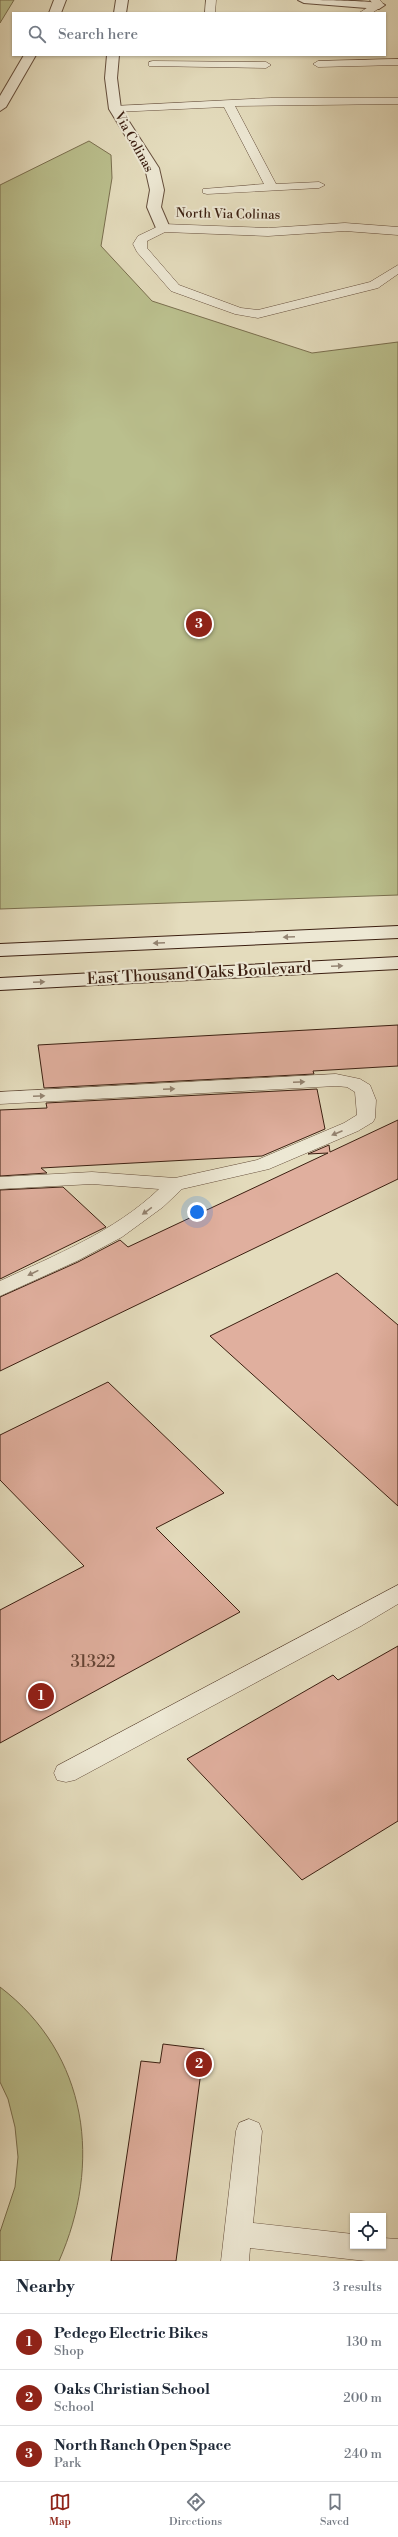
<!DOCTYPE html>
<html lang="en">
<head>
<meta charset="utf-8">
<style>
	body { margin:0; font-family:"Libre Bodoni",serif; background:#f6f6f7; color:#1f2937 }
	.controls { position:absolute; right:12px; bottom:12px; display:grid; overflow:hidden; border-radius:0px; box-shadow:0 1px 3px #0004 }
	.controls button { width:36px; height:36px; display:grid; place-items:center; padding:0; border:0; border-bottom:1px solid #e0e1e3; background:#fff; color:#1f2937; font:20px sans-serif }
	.you { position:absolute; left:197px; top:1212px; width:14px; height:14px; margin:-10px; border:3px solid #fff; border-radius:50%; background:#1a73e8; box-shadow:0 0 0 6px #1a73e833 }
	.badge { display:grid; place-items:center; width:26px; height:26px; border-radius:50%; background:#8f2418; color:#fff; font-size:13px; font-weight:700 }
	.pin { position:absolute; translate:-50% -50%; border:2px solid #fff; box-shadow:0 1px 4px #0006 }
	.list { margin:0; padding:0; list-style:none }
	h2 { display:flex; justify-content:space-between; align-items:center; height:52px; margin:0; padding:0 16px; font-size:17px }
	h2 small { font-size:13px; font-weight:400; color:#747a83 }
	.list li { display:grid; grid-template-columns:26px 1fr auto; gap:12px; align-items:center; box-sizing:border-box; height:56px; padding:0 16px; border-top:1px solid #e0e1e3 }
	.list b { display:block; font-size:15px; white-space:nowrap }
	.list p { margin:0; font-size:13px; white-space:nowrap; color:#747a83 }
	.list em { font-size:13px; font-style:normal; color:#747a83 }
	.icon { flex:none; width:22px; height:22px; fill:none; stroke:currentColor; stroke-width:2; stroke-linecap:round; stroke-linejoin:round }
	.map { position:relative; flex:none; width:398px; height:2261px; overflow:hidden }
	.search { position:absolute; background:#fff; box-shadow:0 1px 3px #0004; left:12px; right:12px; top:12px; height:44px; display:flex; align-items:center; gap:10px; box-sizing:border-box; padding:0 14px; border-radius:0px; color:#747a83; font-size:15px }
	.sheet { height:220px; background:#fff }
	nav { display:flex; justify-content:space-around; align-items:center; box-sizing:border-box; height:56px; border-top:1px solid #e0e1e3; background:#fff; font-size:11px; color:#747a83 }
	nav a { display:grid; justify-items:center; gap:2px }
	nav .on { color:#8f2418 }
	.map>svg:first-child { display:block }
	.green { fill:#babf8d; stroke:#7a6f4f }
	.building { fill:#e0af9e; stroke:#3b1f11 }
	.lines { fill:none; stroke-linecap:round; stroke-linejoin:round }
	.service-casing { stroke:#654e3c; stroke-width:1 }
	.minor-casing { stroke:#654e3c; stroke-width:2 }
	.secondary-casing { stroke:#3b1f11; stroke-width:2 }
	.service { fill:#ede8d4; fill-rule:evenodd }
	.minor { fill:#ede8d4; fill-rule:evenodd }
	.secondary { fill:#ede8d4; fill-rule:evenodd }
	.oneway { fill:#948472 }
	.labels { text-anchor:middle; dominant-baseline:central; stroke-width:4; stroke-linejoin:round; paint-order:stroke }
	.far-street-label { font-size:13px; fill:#3b1f11; stroke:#ede8d4 }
	.street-label { font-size:16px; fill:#3b1f11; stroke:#ede8d4 }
	.near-number-label { font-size:17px; fill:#644334 }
</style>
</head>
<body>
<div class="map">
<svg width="398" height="2261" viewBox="0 0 398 2261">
	<rect width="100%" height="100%" fill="#e4dcbd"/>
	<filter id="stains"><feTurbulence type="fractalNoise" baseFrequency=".005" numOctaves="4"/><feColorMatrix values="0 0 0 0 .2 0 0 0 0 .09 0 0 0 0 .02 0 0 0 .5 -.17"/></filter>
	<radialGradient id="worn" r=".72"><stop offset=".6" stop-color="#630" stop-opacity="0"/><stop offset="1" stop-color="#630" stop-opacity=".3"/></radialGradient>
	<!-- green -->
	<path class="green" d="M0,0H14L0,23Z
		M89,141L111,155L112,178L101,246L152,301L312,353L398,342V895L0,909V185Z
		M0,1987C89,2055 102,2164 59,2261H0V2232L15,2187L18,2157L15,2127L8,2099L0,2082Z"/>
	<!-- building -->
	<path class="building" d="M398,1025V1066L313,1071L314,1074L44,1088L38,1045Z
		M317,1089L325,1129L262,1156L41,1168L47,1173L0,1176V1110L47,1108L46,1103Z
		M398,1120V1179L0,1371V1297L78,1262L120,1240L128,1247L328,1153L308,1154L329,1145L330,1152Z
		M63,1187L106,1227L0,1279V1190Z
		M337,1273L398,1325V1506L210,1336Z
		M108,1382L224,1493L156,1528L240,1612L0,1743V1610L84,1566L0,1480V1435Z
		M398,1646V1821L302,1880L187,1759L333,1675L338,1680Z
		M163,2044L204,2049L176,2261H111L141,2061L160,2063Z"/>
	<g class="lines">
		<defs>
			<path id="service" d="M206,0H216L215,13H205Z
				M370,0H380L384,5L372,13H359L373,4Z
				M398,59V65L318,67L313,64L318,61Z
				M153,61L266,62L271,65L266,68L149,66V62Z
				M271,98H398V104L235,106L276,184L319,182L325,185L319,188L207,194L203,193V189L264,184L224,107L115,112L110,109L115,106Z
				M345,223L398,227V235L345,231L268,236L165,232L147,241V248L179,285L241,308L258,310L370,282L398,265V274L378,288L258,318L235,314L171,291L137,252L133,244L138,236L163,224L268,228Z
				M336,1074L360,1079L370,1085L376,1100L375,1118L373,1122L358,1131L269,1169L182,1189L163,1207L122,1237L77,1261L0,1296V1281C55,1255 114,1232 159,1189L92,1184L0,1189V1177L92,1172L175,1178L257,1160L344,1123L357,1115L355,1092L347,1087L336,1086L0,1104V1092Z
				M398,1585V1604L361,1626L75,1780L66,1782L57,1780L54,1773L57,1766Z
				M249,2119L259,2123L262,2131L253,2223L353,2234V2246H383V2238L398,2239V2261H366L250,2248L249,2261H221L236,2131L239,2123Z"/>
			<path id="minor" d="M54,0H66L61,13H49Z
				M116,0H128L126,13H114Z
				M298,0C312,0 378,0 385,5L379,9L304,3Z
				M24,55H36L6,107L0,111V96Z
				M107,55H119L117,78L121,109L159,168L164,190L161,207L170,228L168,231H158L156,228L147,207L150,190L145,168L109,109L105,78Z"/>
			<path id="secondary" d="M398,926V938L0,956V944Z
				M398,957V969L0,990V978Z"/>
		</defs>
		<!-- service casing -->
		<use href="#service" class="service-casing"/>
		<!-- minor casing -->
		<use href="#minor" class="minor-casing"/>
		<!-- secondary casing -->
		<use href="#secondary" class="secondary-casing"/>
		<!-- service -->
		<use href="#service" class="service"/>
		<!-- minor -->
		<use href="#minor" class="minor"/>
		<!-- secondary -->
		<use href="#secondary" class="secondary"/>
	</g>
	<!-- one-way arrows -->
	<defs><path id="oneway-solid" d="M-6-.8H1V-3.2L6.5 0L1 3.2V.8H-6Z"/></defs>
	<g class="oneway">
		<use href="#oneway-solid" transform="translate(289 937) rotate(177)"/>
		<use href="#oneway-solid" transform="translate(159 943) rotate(177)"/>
		<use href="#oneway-solid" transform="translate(337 966) rotate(-3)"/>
		<use href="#oneway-solid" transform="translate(39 982) rotate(-3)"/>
		<use href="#oneway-solid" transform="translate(299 1082) rotate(-3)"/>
		<use href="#oneway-solid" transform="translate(169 1089) rotate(-3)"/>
		<use href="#oneway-solid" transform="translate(39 1096) rotate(-3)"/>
		<use href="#oneway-solid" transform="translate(337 1133) rotate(157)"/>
		<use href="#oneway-solid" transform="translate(147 1211) rotate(144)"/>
		<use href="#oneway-solid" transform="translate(33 1273) rotate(154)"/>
	</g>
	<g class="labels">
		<!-- far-street labels -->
		<g class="far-street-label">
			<text transform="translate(134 142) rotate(61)">Via Colinas</text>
			<text transform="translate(228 214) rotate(1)">North Via Colinas</text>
		</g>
		<!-- street labels -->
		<g class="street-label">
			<text transform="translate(199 973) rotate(-3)">East Thousand Oaks Boulevard</text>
		</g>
		<!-- near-number labels -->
		<g class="near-number-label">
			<text x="93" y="1662">31322</text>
		</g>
	</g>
	<rect width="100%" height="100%" filter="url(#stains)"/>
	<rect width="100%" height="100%" fill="url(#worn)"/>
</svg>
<div class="controls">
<button><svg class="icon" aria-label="locate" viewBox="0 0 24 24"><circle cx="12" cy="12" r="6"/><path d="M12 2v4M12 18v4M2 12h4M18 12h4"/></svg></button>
</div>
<div class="you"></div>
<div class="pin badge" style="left:41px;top:1696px">1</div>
<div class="pin badge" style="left:199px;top:2064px">2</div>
<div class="pin badge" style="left:199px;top:624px">3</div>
<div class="search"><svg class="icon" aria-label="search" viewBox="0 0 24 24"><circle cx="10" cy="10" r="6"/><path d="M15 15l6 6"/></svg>Search here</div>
</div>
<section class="sheet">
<h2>Nearby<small>3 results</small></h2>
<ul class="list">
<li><span class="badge">1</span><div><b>Pedego Electric Bikes</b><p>Shop</p></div><em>130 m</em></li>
<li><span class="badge">2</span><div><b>Oaks Christian School</b><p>School</p></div><em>200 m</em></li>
<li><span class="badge">3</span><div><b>North Ranch Open Space</b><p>Park</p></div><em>240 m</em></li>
</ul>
</section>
<nav>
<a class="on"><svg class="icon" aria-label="map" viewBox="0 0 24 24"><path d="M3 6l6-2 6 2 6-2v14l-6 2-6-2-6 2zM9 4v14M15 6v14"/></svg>Map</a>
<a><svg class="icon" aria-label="directions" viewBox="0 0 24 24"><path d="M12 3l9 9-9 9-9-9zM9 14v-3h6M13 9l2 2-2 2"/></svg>Directions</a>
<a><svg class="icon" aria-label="saved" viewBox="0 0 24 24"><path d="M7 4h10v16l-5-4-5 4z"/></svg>Saved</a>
</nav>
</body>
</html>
